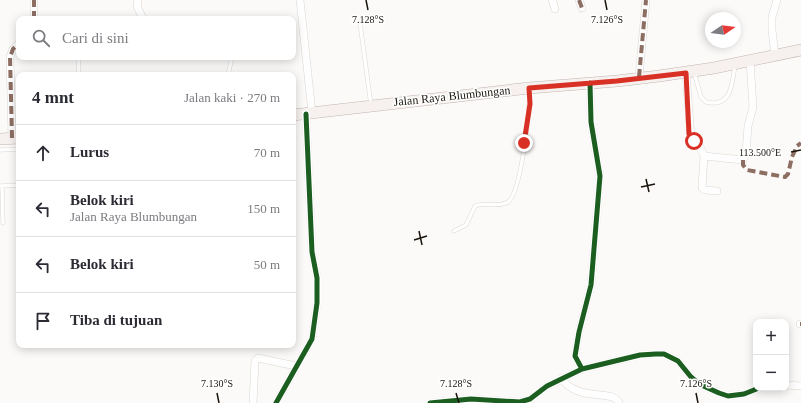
<!DOCTYPE html>
<html lang="id">
<head>
<meta charset="utf-8">
<style>
	body { margin:0; font-family:Georgia,serif; background:#f2f2f3; color:#2b2b33 }
	.controls { position:absolute; right:12px; bottom:12px; display:grid; overflow:hidden; border-radius:8px; box-shadow:0 2px 10px #0003 }
	.controls button { width:36px; height:36px; display:grid; place-items:center; padding:0; border:0; border-bottom:1px solid #e1e1e2; background:#fff; color:#2b2b33; font:20px sans-serif }
	.compass { position:absolute; left:705px; top:12px; width:36px; height:36px; border-radius:50%; background:#fff; box-shadow:0 2px 10px #0003; rotate:77deg }
	.stop { position:absolute; width:12px; height:12px; margin:-9px; border:3px solid #d93025; border-radius:50%; background:#fff }
	.stop.end { background:#d93025; border-color:#fff; box-shadow:0 1px 4px #0008 }
	.list { margin:0; padding:0; list-style:none }
	h2 { display:flex; justify-content:space-between; align-items:center; height:52px; margin:0; padding:0 16px; font-size:17px }
	h2 small { font-size:13px; font-weight:400; color:#7c7c81 }
	.list li { display:grid; grid-template-columns:26px 1fr auto; gap:12px; align-items:center; box-sizing:border-box; height:56px; padding:0 16px; border-top:1px solid #e1e1e2 }
	.list b { display:block; font-size:15px; white-space:nowrap }
	.list p { margin:0; font-size:13px; white-space:nowrap; color:#7c7c81 }
	.list em { font-size:13px; font-style:normal; color:#7c7c81 }
	.icon { flex:none; width:22px; height:22px; fill:none; stroke:currentColor; stroke-width:2; stroke-linecap:round; stroke-linejoin:round }
	.map { position:relative; flex:none; width:801px; height:403px; overflow:hidden }
	.search { position:absolute; background:#fff; box-shadow:0 2px 10px #0003; left:16px; top:16px; width:280px; height:44px; display:flex; align-items:center; gap:10px; box-sizing:border-box; padding:0 14px; border-radius:8px; color:#7c7c81; font-size:15px }
	.panel { position:absolute; background:#fff; box-shadow:0 2px 10px #0003; left:16px; top:72px; width:280px; height:276px; border-radius:8px }
	.map>svg:first-child { display:block }
	.lines { fill:none; stroke-linecap:round; stroke-linejoin:round }
	.service-casing { stroke:#dad7d3; stroke-width:4.5 }
	.minor-casing { stroke:#dad7d3; stroke-width:8 }
	.primary-casing { stroke:#c1b6b2; stroke-width:12 }
	.service { stroke:#fffefe; stroke-width:3.5 }
	.minor { stroke:#fffefe; stroke-width:7 }
	.primary { stroke:#f6f0ee; stroke-width:11 }
	.quiet { stroke:#8d6e63; stroke-width:4; stroke-dasharray:8 4; stroke-linecap:butt }
	.cycleway-casing { stroke:#fff; stroke-width:8 }
	.cycleway { stroke:#1b5e20; stroke-width:5 }
	.route { stroke:#d93025; stroke-width:5 }
	.ticks { fill:none; stroke:#18140d; stroke-width:1.5 }
	.labels { text-anchor:middle; dominant-baseline:central; stroke-width:3; stroke-linejoin:round; paint-order:stroke }
	.street-label { font-size:12px; fill:#18140d; stroke:#fff }
	.ticks-label { font-size:10px; text-anchor:middle; fill:#18140d; stroke:#fff; stroke-width:3; stroke-linejoin:round; paint-order:stroke }
</style>
</head>
<body>
<div class="map">
<svg width="801" height="403" viewBox="0 0 801 403">
	<rect width="100%" height="100%" fill="#fcfaf8"/>
	<g class="lines">
		<defs>
			<path id="service" d="M360,23L371,105
				M78,57L79,75
				M694,72L701,97L706,102C732,108 732,84 735,65
				M228,75L232,57
				M0,150L19,149
				M293,152V185
				M0,186L19,185
				M2,186L3,223
				M454,231L466,225L475,206C485,202 498,208 508,202C521,193 531,106 529,89"/>
			<path id="minor" d="M138,0L137,6L143,19
				M300,0L312,113
				M552,0L555,9
				M579,0L582,8
				M34,19V0
				M775,56L772,30V17L777,0
				M686,73L691,138L700,147L704,156L743,160L746,153L748,126L753,107L750,61
				M639,77L646,0
				M12,138L10,57L13,49L19,43
				M704,156L702,188L705,190L717,191
				M800,324H801
				M582,369L575,356L579,332L591,285L600,176L591,122L590,83
				M561,378C578,403 613,388 619,403
				M786,385L801,386
				M253,403L255,361L258,358L296,366
				M276,403L312,339L317,303V278L312,252L306,114
				M430,403L471,399L520,402L530,399L547,386L582,369L640,355L656,354H664L678,361L691,377L699,384L719,393L728,396L744,394L759,388"/>
			<path id="primary" d="M293,115L529,88L617,81L659,76L714,68L801,50
				M0,139L19,138"/>
		</defs>
		<!-- service casing -->
		<use href="#service" class="service-casing"/>
		<!-- minor casing -->
		<use href="#minor" class="minor-casing"/>
		<!-- primary casing -->
		<use href="#primary" class="primary-casing"/>
		<!-- service -->
		<use href="#service" class="service"/>
		<!-- minor -->
		<use href="#minor" class="minor"/>
		<!-- primary -->
		<use href="#primary" class="primary"/>
		<!-- quiet -->
		<path class="quiet" d="M579,0L582,8
			M34,19V0
			M639,77L646,0
			M12,138L10,57L13,49L19,43
			M743,160V165L747,170L785,177L788,174L792,157L797,146L801,143
			M800,324H801"/>
		<defs>
			<path id="cycleway" d="M582,369L575,356L579,332L591,285L600,176L591,122L590,83
				M276,403L312,339L317,303V278L312,252L306,114
				M430,403L471,399L520,402L530,399L547,386L582,369L640,355L656,354H664L678,361L691,377L699,384L719,393L728,396L744,394L759,388"/>
		</defs>
		<!-- cycleway casing -->
		<use href="#cycleway" class="cycleway-casing"/>
		<!-- cycleway -->
		<use href="#cycleway" class="cycleway"/>
	</g>
	<g class="lines">
		<!-- route -->
		<path class="route" d="M524,143L530,104L529,88L617,81L686,73L689,134L694,141"/>
	</g>
	<!-- ticks -->
	<path class="ticks" d="M366,0L368,10M605,0L607,10M791,152L801,150M646,179L649,192M641,187L655,184M419,231L422,245M414,240L427,236M217,393L219,403M456,393L459,403M696,393L698,403"/>
	<g class="labels">
		<!-- street labels -->
		<g class="street-label">
			<text transform="translate(452 96) rotate(-6)">Jalan Raya Blumbungan</text>
		</g>
	</g>
	<g class="ticks-label">
		<text x="368" y="23">7.128°S</text>
		<text x="607" y="23">7.126°S</text>
		<text x="760" y="156">113.500°E</text>
		<text x="217" y="387">7.130°S</text>
		<text x="456" y="387">7.128°S</text>
		<text x="696" y="387">7.126°S</text>
	</g>
</svg>
<div class="controls">
<button>+</button>
<button>−</button>
</div>
<svg class="compass" viewBox="-18 -18 36 36"><path d="M0-13l5 13h-10z" fill="#e53935"/><path d="M0 13l5-13h-10z" fill="#7c7c81"/></svg>
<div class="stop" style="left:694px;top:141px"></div>
<div class="stop end" style="left:524px;top:143px"></div>
<div class="search"><svg class="icon" aria-label="search" viewBox="0 0 24 24"><circle cx="10" cy="10" r="6"/><path d="M15 15l6 6"/></svg>Cari di sini</div>
<section class="panel">
<h2>4 mnt<small>Jalan kaki · 270 m</small></h2>
<ul class="list">
<li><svg class="icon" aria-label="ahead" viewBox="0 0 24 24"><path d="M12 20V5M6 11l6-6 6 6"/></svg><div><b>Lurus</b></div><em>70 m</em></li>
<li><svg class="icon" aria-label="left" viewBox="0 0 24 24"><path d="M17 20v-9H6M10 6l-5 5 5 5"/></svg><div><b>Belok kiri</b><p>Jalan Raya Blumbungan</p></div><em>150 m</em></li>
<li><svg class="icon" aria-label="left" viewBox="0 0 24 24"><path d="M17 20v-9H6M10 6l-5 5 5 5"/></svg><div><b>Belok kiri</b></div><em>50 m</em></li>
<li><svg class="icon" aria-label="arrive" viewBox="0 0 24 24"><path d="M6 21V4h12l-3 4 3 4H6"/></svg><div><b>Tiba di tujuan</b></div></li>
</ul>
</section>
</div>
</body>
</html>
